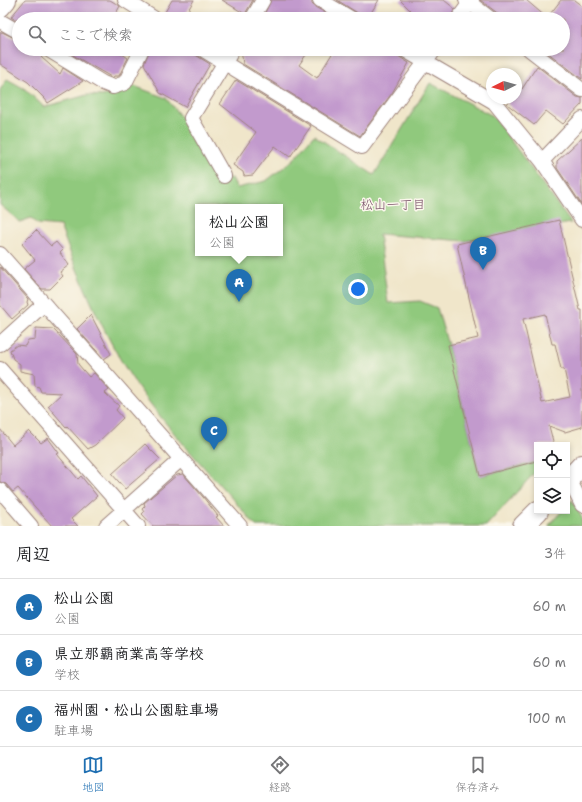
<!DOCTYPE html>
<html lang="ja">
<head>
<meta charset="utf-8">
<style>
	body { margin:0; font-family:"Shantell Sans","Klee One",sans-serif; background:#f6f6f6; color:#202124 }
	.controls { position:absolute; right:12px; bottom:12px; display:grid; overflow:hidden; border-radius:0px; box-shadow:0 2px 6px #0003 }
	.controls button { width:36px; height:36px; display:grid; place-items:center; padding:0; border:0; border-bottom:1px solid #e0e0e0; background:#fff; color:#202124; font:20px sans-serif }
	.compass { position:absolute; left:486px; top:68px; width:36px; height:36px; border-radius:50%; background:#fff; box-shadow:0 2px 6px #0003; rotate:265deg }
	.you { position:absolute; left:358px; top:289px; width:14px; height:14px; margin:-10px; border:3px solid #fff; border-radius:50%; background:#1a73e8; box-shadow:0 0 0 6px #1a73e833 }
	.badge { display:grid; place-items:center; width:26px; height:26px; border-radius:50%; background:#1f6fb2; color:#fff; font-size:13px; font-weight:700 }
	.pin { position:absolute; translate:-50% -33px; filter:drop-shadow(0 1px 2px #0008) }
	.pin::after { content:''; position:absolute; top:21px; width:14px; height:12px; background:inherit; clip-path:polygon(0 0,100% 0,50% 100%) }
	.popup { position:absolute; left:195px; top:204px; width:88px; height:52px; box-sizing:border-box; display:grid; place-content:center; border-radius:0px; background:#fff; filter:drop-shadow(0 1px 3px #0005); font-size:13px; white-space:nowrap; color:#757577 }
	.popup b { font-size:15px; color:#202124 }
	.popup::after { content:''; position:absolute; left:50%; top:100%; margin-left:-8px; border:8px solid transparent; border-top-color:#fff }
	.list { margin:0; padding:0; list-style:none }
	h2 { display:flex; justify-content:space-between; align-items:center; height:52px; margin:0; padding:0 16px; font-size:17px }
	h2 small { font-size:13px; font-weight:400; color:#757577 }
	.list li { display:grid; grid-template-columns:26px 1fr auto; gap:12px; align-items:center; box-sizing:border-box; height:56px; padding:0 16px; border-top:1px solid #e0e0e0 }
	.list b { display:block; font-size:15px; white-space:nowrap }
	.list p { margin:0; font-size:13px; white-space:nowrap; color:#757577 }
	.list em { font-size:13px; font-style:normal; color:#757577 }
	.icon { flex:none; width:22px; height:22px; fill:none; stroke:currentColor; stroke-width:2; stroke-linecap:round; stroke-linejoin:round }
	.map { position:relative; flex:none; width:582px; height:526px; overflow:hidden }
	.search { position:absolute; background:#fff; box-shadow:0 2px 6px #0003; left:12px; right:12px; top:12px; height:44px; display:flex; align-items:center; gap:10px; box-sizing:border-box; padding:0 14px; border-radius:22px; color:#757577; font-size:15px }
	.sheet { height:220px; background:#fff }
	nav { display:flex; justify-content:space-around; align-items:center; box-sizing:border-box; height:56px; border-top:1px solid #e0e0e0; background:#fff; font-size:11px; color:#757577 }
	nav a { display:grid; justify-items:center; gap:2px }
	nav .on { color:#1f6fb2 }
	.map>svg:first-child { display:block }
	.green { fill:#90c97d; stroke:#6d7454; fill-rule:evenodd }
	.building { fill:#c29acd; fill-rule:evenodd }
	.lines { fill:none; stroke-linecap:round; stroke-linejoin:round }
	.street-casing { stroke:#9d827a; stroke-width:16 }
	.secondary-casing { stroke:#9d827a; stroke-width:22 }
	.street { stroke:#fff; stroke-width:14 }
	.secondary { stroke:#fff; stroke-width:20 }
	.labels { text-anchor:middle; dominant-baseline:central; stroke-width:3; stroke-linejoin:round; paint-order:stroke }
	.neighbourhood-label { font-size:13px; fill:#744a64; stroke:#fbf7ec }
</style>
</head>
<body>
<div class="map">
<svg width="582" height="526" viewBox="0 0 582 526">
	<rect width="100%" height="100%" fill="#fbf7ec"/>
	<filter id="ink" filterUnits="userSpaceOnUse"><feTurbulence type="fractalNoise" baseFrequency=".025" numOctaves="2"/><feDisplacementMap in="SourceGraphic" scale="8" xChannelSelector="R" yChannelSelector="G"/><feConvolveMatrix kernelMatrix="1 2 1 2 8 2 1 2 1" color-interpolation-filters="sRGB"/></filter>
	<filter id="wash" filterUnits="userSpaceOnUse"><feTurbulence type="fractalNoise" baseFrequency=".012" numOctaves="4" result="noise"/><feDisplacementMap in="SourceGraphic" scale="16" xChannelSelector="R" yChannelSelector="G"/><feGaussianBlur stdDeviation="0.9" result="paint"/><feColorMatrix in="noise" values="0 0 0 0 0 0 0 0 0 0 0 0 0 0 0 0 0 1.4 0 .05"/><feComposite in="paint" operator="in"/></filter>
	<g filter="url(#wash)">
		<rect width="100%" height="100%" fill="#f0e6ca"/>
		<!-- green -->
		<path class="green" d="M7,79L25,89L44,107L87,95L102,96L120,92L134,86L166,98L195,135L221,179L232,178L237,188L266,181L293,160L314,135L374,175L430,83L493,116L571,223L465,241L379,234L388,303L420,301L437,308L448,345L480,476L537,462V470L486,526H256C212,474 159,423 123,364C97,320 78,274 60,226L38,224L31,218L20,222L0,205V90ZM198,207H280V253H198Z
			M572,500L582,518V526H548L562,511H567V506Z"/>
		<g id="blocks">
			<!-- building -->
			<path class="building" d="M25,0H110L120,6L113,19H14L11,17Z
				M172,0H194L183,19H175L165,12Z
				M222,0H253L245,14Z
				M271,0H312V4L315,7L331,16L330,19H262Z
				M337,0H379L367,19Z
				M400,0H444L455,9L449,19H409L413,13Z
				M480,0H526L547,18L561,0H574L582,6V79L547,52L548,49H563V19H502L496,12Z
				M2,32L19,40V49H39L42,56L41,57L60,74L63,68L83,81L48,103L45,99L28,82L0,64V33Z
				M73,49H115L128,58L119,76H114L113,78L71,54Z
				M150,49H186L210,64L185,107L160,93L144,64Z
				M241,49H310L299,65L317,78L335,49H395V53L398,56L409,63L392,93L360,136L243,64Z
				M537,66L577,97L582,98V104L563,124L546,111L534,125L507,104L512,98H516V93L520,88L522,89Z
				M236,80L311,126L290,157L275,146L253,175L244,176L243,172L233,165L256,132L220,104Z
				M582,138V205L557,168V161Z
				M559,220L580,310H582V427L565,432L549,426L554,445H537V461L480,476L448,345L478,338L457,244ZM545,314L552,344H555L561,369H564L570,397L542,403L523,319Z
				M36,230L51,246L56,242L63,250L60,253L69,265L60,272L63,276L50,289H42L24,269L35,260L22,244Z
				M0,267L28,299L27,302L28,305L12,319L0,305Z
				M91,315L111,354L104,359L77,329Z
				M36,328L53,329L77,354L78,364L89,377L94,373L109,390L105,393L119,406L116,410L123,418L95,445L88,449L67,426L66,427L48,406L62,393L41,392L39,387L35,386L34,374L20,371V364L13,359L10,350L17,345L25,346L28,340L35,339Z
				M0,429L13,445L29,431L41,443L48,438L59,453L57,454L78,479L81,476L97,496L71,519L78,526H52L18,488L13,492L6,484L0,482Z
				M145,444L160,459L125,489L112,474Z
				M183,474L203,497L218,516L216,517L224,526H153L142,514L144,512L142,509L145,506L144,503L177,475Z"/>
		</g>
	</g>
	<g filter="url(#ink)">
		<use href="#blocks" fill-opacity="0" stroke="#9d827a" stroke-width="1"/>
		<g class="lines">
			<defs>
				<path id="street" d="M125,0L155,19
					M320,0L352,19
					M466,0L491,19
					M252,19L263,0
					M458,19L472,0
					M0,21L19,32
					M47,49L103,83L113,87L125,83L142,49
					M202,49L362,147L435,49
					M403,49L494,102L542,161L582,220
					M529,49L582,90
					M542,161L582,119
					M224,176L191,118L233,49
					M0,254L240,526
					M0,344L44,304
					M0,369L138,526
					M569,479L582,505
					M0,490L31,526
					M106,526L181,459"/>
				<path id="secondary" d="M0,7L6,0
					M567,481L582,465
					M523,526L538,511"/>
			</defs>
			<!-- street casing -->
			<use href="#street" class="street-casing"/>
			<!-- secondary casing -->
			<use href="#secondary" class="secondary-casing"/>
			<!-- street -->
			<use href="#street" class="street"/>
			<!-- secondary -->
			<use href="#secondary" class="secondary"/>
		</g>
	</g>
	<g class="labels">
		<!-- neighbourhood labels -->
		<g class="neighbourhood-label">
			<text x="393" y="204">松山一丁目</text>
		</g>
	</g>
</svg>
<div class="controls">
<button><svg class="icon" aria-label="locate" viewBox="0 0 24 24"><circle cx="12" cy="12" r="6"/><path d="M12 2v4M12 18v4M2 12h4M18 12h4"/></svg></button>
<button><svg class="icon" aria-label="layers" viewBox="0 0 24 24"><path d="M12 4l9 5-9 5-9-5zM3 14l9 5 9-5"/></svg></button>
</div>
<svg class="compass" viewBox="-18 -18 36 36"><path d="M0-13l5 13h-10z" fill="#e53935"/><path d="M0 13l5-13h-10z" fill="#757577"/></svg>
<div class="you"></div>
<div class="pin badge" style="left:239px;top:302px">A</div>
<div class="popup"><b>松山公園</b>公園</div>
<div class="pin badge" style="left:483px;top:270px">B</div>
<div class="pin badge" style="left:214px;top:450px">C</div>
<div class="search"><svg class="icon" aria-label="search" viewBox="0 0 24 24"><circle cx="10" cy="10" r="6"/><path d="M15 15l6 6"/></svg>ここで検索</div>
</div>
<section class="sheet">
<h2>周辺<small>3件</small></h2>
<ul class="list">
<li><span class="badge">A</span><div><b>松山公園</b><p>公園</p></div><em>60 m</em></li>
<li><span class="badge">B</span><div><b>県立那覇商業高等学校</b><p>学校</p></div><em>60 m</em></li>
<li><span class="badge">C</span><div><b>福州園・松山公園駐車場</b><p>駐車場</p></div><em>100 m</em></li>
</ul>
</section>
<nav>
<a class="on"><svg class="icon" aria-label="map" viewBox="0 0 24 24"><path d="M3 6l6-2 6 2 6-2v14l-6 2-6-2-6 2zM9 4v14M15 6v14"/></svg>地図</a>
<a><svg class="icon" aria-label="directions" viewBox="0 0 24 24"><path d="M12 3l9 9-9 9-9-9zM9 14v-3h6M13 9l2 2-2 2"/></svg>経路</a>
<a><svg class="icon" aria-label="saved" viewBox="0 0 24 24"><path d="M7 4h10v16l-5-4-5 4z"/></svg>保存済み</a>
</nav>
</body>
</html>
